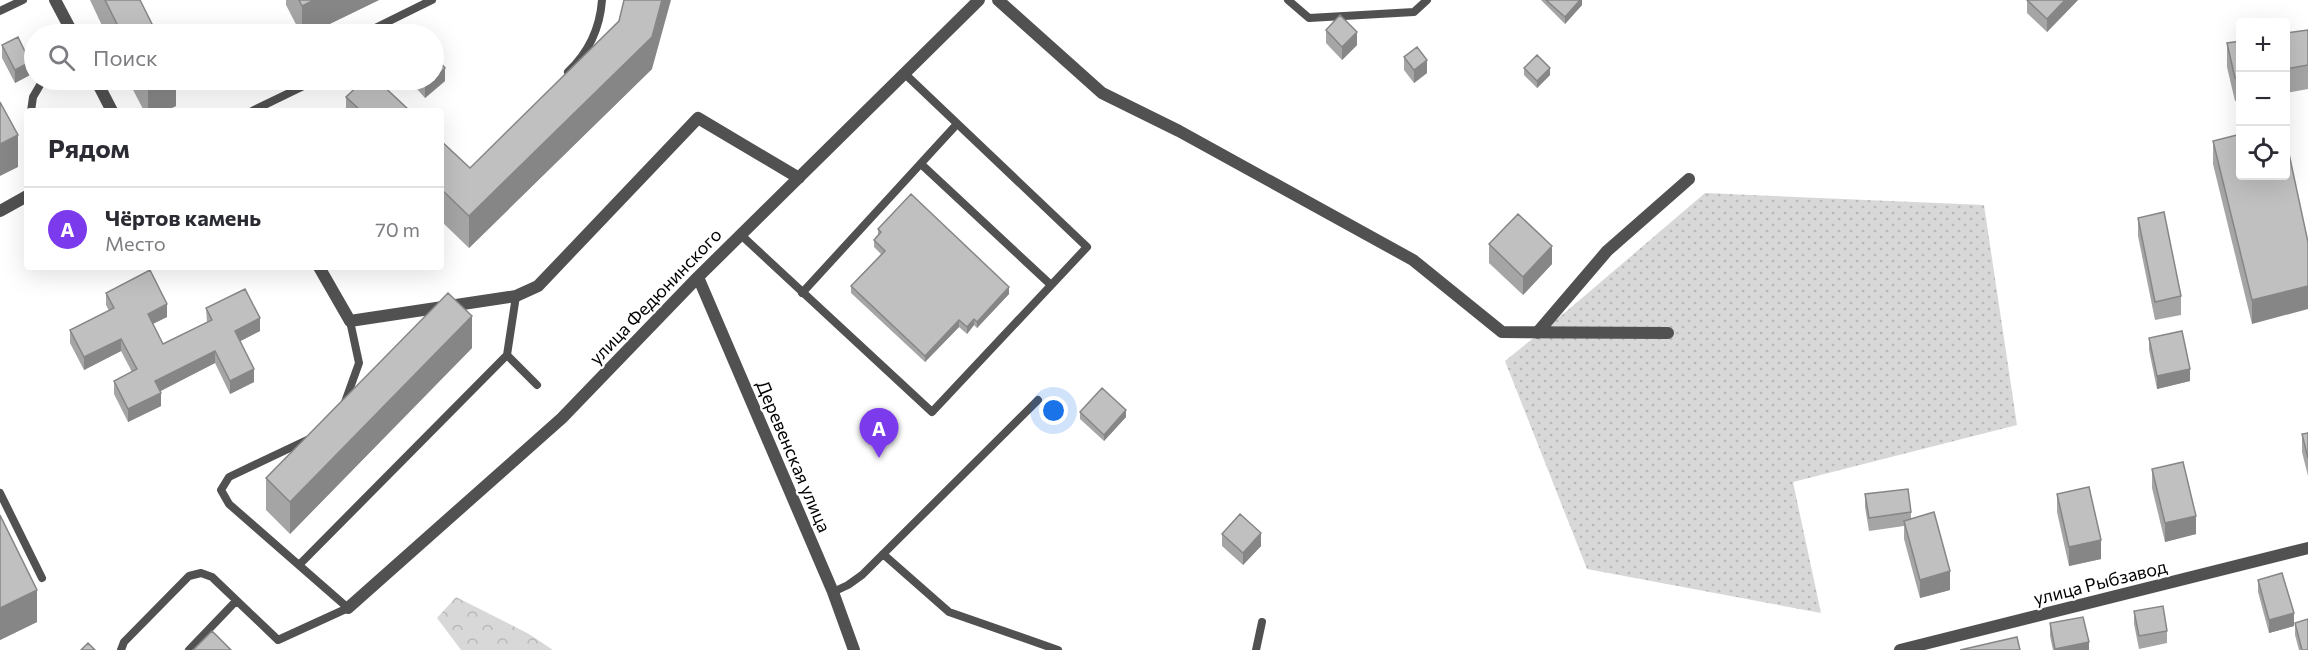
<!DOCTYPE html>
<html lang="ru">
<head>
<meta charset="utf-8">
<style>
	body { margin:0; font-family:Commissioner,sans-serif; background:#f7f7f7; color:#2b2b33 }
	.controls { position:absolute; right:18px; top:18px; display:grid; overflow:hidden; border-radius:6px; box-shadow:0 6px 24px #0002 }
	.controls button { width:54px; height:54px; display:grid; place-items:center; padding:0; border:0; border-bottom:2px solid #e1e1e2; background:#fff; color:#2b2b33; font:30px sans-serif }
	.you { position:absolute; left:1054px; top:411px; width:21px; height:21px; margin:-15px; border:4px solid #fff; border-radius:50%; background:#1a73e8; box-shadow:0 0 0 9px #1a73e833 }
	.badge { display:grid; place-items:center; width:39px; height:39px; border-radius:50%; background:#7c3aed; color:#fff; font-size:20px; font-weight:700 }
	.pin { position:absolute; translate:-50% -50px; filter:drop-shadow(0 2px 3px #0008) }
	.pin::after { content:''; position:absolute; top:32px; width:21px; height:18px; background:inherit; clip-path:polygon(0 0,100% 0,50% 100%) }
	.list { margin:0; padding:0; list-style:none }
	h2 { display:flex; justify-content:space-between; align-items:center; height:78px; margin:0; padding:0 24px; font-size:26px }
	h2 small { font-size:20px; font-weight:400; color:#7c7c81 }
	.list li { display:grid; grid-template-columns:39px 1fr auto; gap:18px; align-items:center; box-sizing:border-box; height:84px; padding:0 24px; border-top:2px solid #e1e1e2 }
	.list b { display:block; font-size:22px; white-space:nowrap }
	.list p { margin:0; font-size:20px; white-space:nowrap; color:#7c7c81 }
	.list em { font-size:20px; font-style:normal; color:#7c7c81 }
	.icon { flex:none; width:33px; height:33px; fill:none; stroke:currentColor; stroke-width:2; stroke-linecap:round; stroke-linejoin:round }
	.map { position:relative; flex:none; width:2308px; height:650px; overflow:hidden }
	.search { position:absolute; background:#fff; box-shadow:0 6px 24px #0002; left:24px; top:24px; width:420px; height:66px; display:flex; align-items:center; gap:15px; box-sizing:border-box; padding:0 21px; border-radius:33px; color:#7c7c81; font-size:22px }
	.panel { position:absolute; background:#fff; box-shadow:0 6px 24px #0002; left:24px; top:108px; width:420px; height:162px; border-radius:6px }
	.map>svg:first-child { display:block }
	.green { fill:url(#green-dots) }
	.forest { fill:url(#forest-crowns) }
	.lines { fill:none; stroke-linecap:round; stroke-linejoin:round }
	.lane { stroke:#515151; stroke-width:8 }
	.street { stroke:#515151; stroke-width:12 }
	.wall { fill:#a5a5a5 }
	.shaded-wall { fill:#868686 }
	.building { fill:#c0c0c0; stroke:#868686; stroke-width:1.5 }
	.labels { text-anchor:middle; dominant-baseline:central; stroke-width:4.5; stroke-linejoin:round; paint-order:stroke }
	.street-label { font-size:18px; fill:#000; stroke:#fff }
</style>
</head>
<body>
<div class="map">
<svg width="2308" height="650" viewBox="0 0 2308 650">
	<defs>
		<pattern id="green-dots" width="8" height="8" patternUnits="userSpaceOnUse" patternTransform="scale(1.5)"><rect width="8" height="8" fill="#d8d8d8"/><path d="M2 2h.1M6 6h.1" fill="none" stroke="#b8b8b8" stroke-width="1.8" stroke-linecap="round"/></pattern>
		<pattern id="forest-crowns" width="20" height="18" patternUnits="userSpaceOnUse" patternTransform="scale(1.5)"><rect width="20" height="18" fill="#d8d8d8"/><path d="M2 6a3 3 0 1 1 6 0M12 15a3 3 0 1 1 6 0" fill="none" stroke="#b8b8b8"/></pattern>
	</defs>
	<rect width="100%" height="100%" fill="#fff"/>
	<!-- green -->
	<path class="green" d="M1705,193L1984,205L2017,425L1793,482L1821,613L1587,569L1505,361L1568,310Z"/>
	<!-- forest -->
	<path class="forest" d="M456,597L529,634L553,650H461L437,618Z"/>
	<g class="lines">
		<!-- lane -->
		<path class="lane" d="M1288,0L1309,18L1414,12L1427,0
			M0,11L23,0
			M363,34L432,0
			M568,72C589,52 600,28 602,0
			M31,111L33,97L43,80
			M252,111L316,80
			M921,164L1051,285
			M741,235L932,412L1087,247L904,73
			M802,293L957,124
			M507,355L537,385
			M345,402L359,363L350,321
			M0,493L42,578
			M883,554L949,612L1058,650
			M299,565L507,355L516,296
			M833,592L848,585L862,575L1038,400
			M121,650L124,642L189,576L201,573L212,577L278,640L348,608L229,504L221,490L229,477L307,440
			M189,650L236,601
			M1256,650L1262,622"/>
		<!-- street -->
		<path class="street" d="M55,0L73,34
			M998,0L1102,93L1179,131L1413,260L1502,332L1668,333
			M96,80L112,111
			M0,211L27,196
			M319,267L350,321L516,296L538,286L698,118L799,178
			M698,277L833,592L854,650
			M1537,333L1607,251L1689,179
			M348,608L562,418L698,277L979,0
			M1900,650L2308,548"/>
	</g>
	<!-- wall -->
	<path class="wall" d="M90,0H140L157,34H106Z
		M286,0H379L309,34H301L286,5Z
		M1541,0H1582V5L1565,24Z
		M2027,0H2078L2047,32L2027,13Z
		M619,21L652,69L469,248L441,221V141L470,168Z
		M1326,30L1357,45L1342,60L1326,43Z
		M2308,30V89L2286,93V33Z
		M2241,41V100L2235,101L2227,67V43Z
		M2,45L30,75L15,83L2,58Z
		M1404,57L1427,73L1414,83L1404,70Z
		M1524,68L1550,75L1537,88L1524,75Z
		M128,80H176V106L165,111H144Z
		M409,80H434L445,81L425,98Z
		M346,97L410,111H346Z
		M2213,141L2308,242L2252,324L2213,164Z
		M2138,218L2181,296V315L2155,320L2138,236Z
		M878,229L1009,294L977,328L974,325L967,334L959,327L925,362L851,293V286L881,254L874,247V240L878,235Z
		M1489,244L1552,264L1523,295L1489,263Z
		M106,293L167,317L153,324L163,344L207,323L206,308L260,331L240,341L254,382L230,394L215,363L160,391L161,406L128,422L114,394V381L132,372L121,351L84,370L70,343V330L109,311L106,305Z
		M2149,338L2190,381L2157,389L2149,350Z
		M472,348L290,534L266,510V478Z
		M1080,412L1126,417L1104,441L1080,419Z
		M2308,433V476L2302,452V434Z
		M2152,469L2196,534L2165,542L2152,488Z
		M1865,494L1911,512V518L1950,590L1920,598L1904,539V526L1869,531L1865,507Z
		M2057,494L2101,559L2069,566L2057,512Z
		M0,515L37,622L0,640Z
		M1222,534L1261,546L1243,565L1222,546Z
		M2258,580L2294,626L2269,633L2258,592Z
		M2134,611L2167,631V643L2139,649L2134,624Z
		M2050,623L2089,650H2053L2050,636Z
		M2295,623L2308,650H2299L2295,635Z"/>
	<!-- shaded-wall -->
	<path class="shaded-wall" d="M314,0H379L309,34H302V6Z
		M662,0H671L652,69L469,248V216Z
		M1580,0H1582V5L1565,24V17Z
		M2065,0H2078L2047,32V19Z
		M1357,32V45L1342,60V47Z
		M1427,60V73L1414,83V70Z
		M30,62V75L15,83V70Z
		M445,68V81L425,98V86Z
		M1550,68V75L1537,88V81Z
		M164,80H176V106L165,111H148V87Z
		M18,135V167L0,176V144Z
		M1552,246V264L1523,295V277Z
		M2308,286V309L2252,324V300Z
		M1009,287V294L977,328V322Z
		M167,304V317L148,326V314Z
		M472,316V348L290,534V502Z
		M260,318V331L235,344V331Z
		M974,319V325L967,334V327Z
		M959,320V327L925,362V356Z
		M121,339V351L84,370V357Z
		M215,351V363L155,394V381Z
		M254,369V382L230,394V381Z
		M2190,369V381L2157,389V376Z
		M161,393V406L128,422V409Z
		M1126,410V417L1104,441V435Z
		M2196,516V534L2165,542V523Z
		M1261,533V546L1243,565V553Z
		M2101,540V559L2069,566V547Z
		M1950,571V590L1920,598V580Z
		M37,590V622L0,640V608Z
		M2294,613V626L2269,633V620Z
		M2089,642V650H2055V649Z"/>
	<!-- building -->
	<path class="building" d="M105,0H140L157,34H122Z
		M299,0H314L302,6Z
		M624,0H662L652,37L469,216L441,189V141L470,168L619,21Z
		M1546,0H1580L1565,17Z
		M2027,0H2065L2047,19Z
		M1340,15L1357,32L1342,47L1326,30Z
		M2308,30V65L2286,69V33Z
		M18,37L30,62L15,70L2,45Z
		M2241,41V77L2235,78L2227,43Z
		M1417,47L1427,60L1414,70L1404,57Z
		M434,55L445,68L434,79Z
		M1537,55L1550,68L1537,81L1524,68Z
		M144,80H164L148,87Z
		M364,80H377L410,111H361L346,97Z
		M420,80H432L425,86Z
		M0,102L18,135L0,144Z
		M2241,134V176H2286V140L2308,242V286L2252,300L2213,141Z
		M911,194L1009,287L977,322L974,319L967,327L959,320L925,356L851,286L885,251L874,240L881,232L878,229Z
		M2164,212L2181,296L2155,302L2138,218Z
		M1518,214L1552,246L1523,277L1489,244Z
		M150,270L167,304L148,314L163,344L212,320L206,308L245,289L260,318L235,331L254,369L230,381L215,351L155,381L161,393L128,409L114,381L137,369L121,339L84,357L70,330L114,308L106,293Z
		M448,293L472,316L290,502L266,478Z
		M2182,331L2190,369L2157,376L2149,338Z
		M1102,388L1126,410L1104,435L1080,412Z
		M2308,433V458L2302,434Z
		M2183,462L2196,516L2165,523L2152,469Z
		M2089,487L2101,540L2069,547L2057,494Z
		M1908,489L1911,512L1869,518L1865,494Z
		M1934,512L1950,571L1920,580L1904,521Z
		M1240,514L1261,533L1243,553L1222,534Z
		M0,515L37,590L0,608Z
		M2282,573L2294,613L2269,620L2258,580Z
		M2163,606L2167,631L2139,636L2134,611Z
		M2083,617L2089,642L2055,649L2050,623Z
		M2308,619V650H2302L2295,623Z
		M212,631L231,650H193Z
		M2017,637L2020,650H1960Z
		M88,643L95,650H81Z"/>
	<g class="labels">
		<!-- street labels -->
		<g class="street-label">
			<text transform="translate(655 296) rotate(-46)">улица Федюнинского</text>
			<text transform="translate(794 456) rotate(67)">Деревенская улица</text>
			<text transform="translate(2100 582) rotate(-14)">улица Рыбзавод</text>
		</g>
	</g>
</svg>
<div class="controls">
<button>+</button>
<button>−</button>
<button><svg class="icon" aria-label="locate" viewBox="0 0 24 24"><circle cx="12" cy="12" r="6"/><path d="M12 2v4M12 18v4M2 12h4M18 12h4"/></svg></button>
</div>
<div class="you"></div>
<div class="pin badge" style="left:879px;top:458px">A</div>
<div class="search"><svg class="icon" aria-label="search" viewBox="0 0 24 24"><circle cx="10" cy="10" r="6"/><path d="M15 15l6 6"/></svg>Поиск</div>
<section class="panel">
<h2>Рядом<small></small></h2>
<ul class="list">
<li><span class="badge">A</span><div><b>Чёртов камень</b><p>Место</p></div><em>70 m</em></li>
</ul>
</section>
</div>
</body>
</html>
